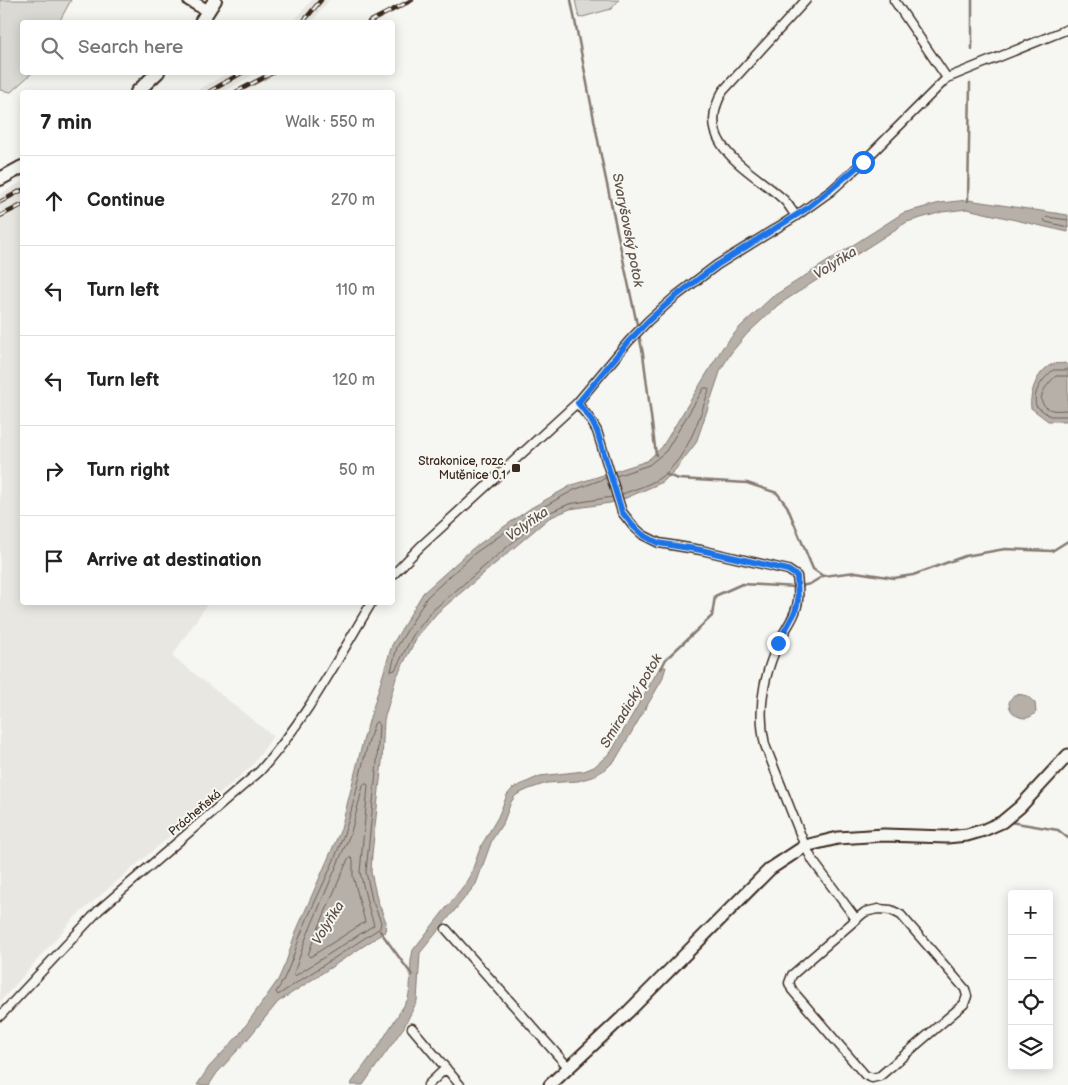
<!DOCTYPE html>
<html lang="en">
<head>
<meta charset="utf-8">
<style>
	body { margin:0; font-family:"Balsamiq Sans",sans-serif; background:#f6f6f6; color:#222 }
	.controls { position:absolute; right:15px; bottom:15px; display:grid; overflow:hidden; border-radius:5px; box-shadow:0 2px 12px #0003 }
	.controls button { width:45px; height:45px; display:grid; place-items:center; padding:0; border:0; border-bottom:1px solid #e0e0e0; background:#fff; color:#222; font:25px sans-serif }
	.stop { position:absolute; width:15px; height:15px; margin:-11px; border:4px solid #1a73e8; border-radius:50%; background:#fff }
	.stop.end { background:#1a73e8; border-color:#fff; box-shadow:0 1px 5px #0008 }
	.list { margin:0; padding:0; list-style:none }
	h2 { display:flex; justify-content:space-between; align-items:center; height:65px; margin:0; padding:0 20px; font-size:21px }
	h2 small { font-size:16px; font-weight:400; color:#767676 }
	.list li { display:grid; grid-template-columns:32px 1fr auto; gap:15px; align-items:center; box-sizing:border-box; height:90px; padding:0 20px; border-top:1px solid #e0e0e0 }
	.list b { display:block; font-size:19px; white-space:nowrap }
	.list em { font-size:16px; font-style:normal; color:#767676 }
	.icon { flex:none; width:28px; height:28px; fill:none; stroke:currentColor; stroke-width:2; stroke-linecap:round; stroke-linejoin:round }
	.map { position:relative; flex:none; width:1068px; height:1085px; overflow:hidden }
	.search { position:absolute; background:#fff; box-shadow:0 2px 12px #0003; left:20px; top:20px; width:375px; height:55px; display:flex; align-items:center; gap:12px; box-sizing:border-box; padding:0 18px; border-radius:5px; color:#767676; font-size:19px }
	.panel { position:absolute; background:#fff; box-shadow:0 2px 12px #0003; left:20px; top:90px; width:375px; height:515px; border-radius:5px }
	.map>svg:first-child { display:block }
	.built { fill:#e8e7e2 }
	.green { fill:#dad9d3; stroke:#8a8278 }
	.water { fill:#b6b0a9; stroke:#857a71 }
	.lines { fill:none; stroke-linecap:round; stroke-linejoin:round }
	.shore { stroke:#6c6056; stroke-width:1 }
	.stream { stroke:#857a71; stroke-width:2.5 }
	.street-casing { stroke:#3b2a1e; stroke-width:11 }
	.secondary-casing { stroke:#3b2a1e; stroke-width:15 }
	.primary-casing { stroke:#3b2a1e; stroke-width:16 }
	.street { stroke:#f6f6f2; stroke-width:8 }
	.secondary { stroke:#f6f6f2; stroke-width:11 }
	.primary { stroke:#f6f6f2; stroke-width:12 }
	.rail-casing { stroke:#3b2a1e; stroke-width:4.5 }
	.rail { stroke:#f6f6f2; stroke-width:2.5; stroke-dasharray:8; stroke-linecap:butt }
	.route { stroke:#1a73e8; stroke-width:6 }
	.poi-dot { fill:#3b2a1e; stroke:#f6f6f2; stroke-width:2 }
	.labels { text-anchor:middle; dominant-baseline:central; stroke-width:4; stroke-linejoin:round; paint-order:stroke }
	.poi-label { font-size:12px; fill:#3b2a1e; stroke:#f6f6f2; text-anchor:end }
	.street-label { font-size:12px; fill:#3b2a1e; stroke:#f6f6f2 }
	.water-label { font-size:14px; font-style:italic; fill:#605248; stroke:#f6f6f2 }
</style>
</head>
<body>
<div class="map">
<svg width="1068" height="1085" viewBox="0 0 1068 1085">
	<rect width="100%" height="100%" fill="#f6f6f2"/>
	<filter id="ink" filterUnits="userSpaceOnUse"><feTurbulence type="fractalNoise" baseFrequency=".02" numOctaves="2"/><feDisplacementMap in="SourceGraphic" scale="10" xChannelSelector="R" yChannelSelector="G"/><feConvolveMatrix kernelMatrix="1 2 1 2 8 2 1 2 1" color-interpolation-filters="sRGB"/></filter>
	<g filter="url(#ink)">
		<!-- built -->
		<path class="built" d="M312,0H329L312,22H293Z
			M230,72L256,73L223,92H194Z
			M22,182V602L208,603L172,656L273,736L252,766L74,918L0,1002V194Z"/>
		<!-- green -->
		<path class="green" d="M0,0H71L59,22H22V72L32,73L11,92L0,90Z
			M575,0H619L611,9L579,18Z"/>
		<!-- water -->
		<path class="water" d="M968,200L1068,215V232L967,209L942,212L907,222L778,305L747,334L731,353L721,369L696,443L676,469L663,482L626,498L610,503L570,509L549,518L437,613L417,637L396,678L384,720L382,762L372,854L371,872L377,899L386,922L385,932L278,1002L246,1041L217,1073L209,1085H197L209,1067L239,1035L278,980L286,962L295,934L341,829L363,741L392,645L423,593L472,549L531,508L572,485L647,461L662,447L723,347L740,327L772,297L903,213L940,203Z
			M1065,363L1068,366V418L1066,421H1048L1031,408C1029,394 1037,370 1053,364C1056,363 1061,364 1065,363Z
			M660,667H666L662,680L616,759L606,769L592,777L578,781L547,783L529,789L516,795L511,802L504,821L492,840L476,884L420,953L417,1001L404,1027L363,1085H350L380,1044L408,999L410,988L411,960L413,950L469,879L481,846L498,817L507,795L513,788L540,776L584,771L594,767L611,752Z
			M1018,694L1027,696L1035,703L1036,712C1022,730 995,702 1018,694Z"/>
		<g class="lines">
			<!-- shore -->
			<path class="shore" d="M1068,220L1047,217L1044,220L1046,222L1068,227
				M1068,370H1053C1043,379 1032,391 1036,406L1050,416H1068
				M1068,376H1056C1046,385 1031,403 1052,410C1056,411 1063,410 1068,410
				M616,476L649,465L666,451L704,388H708L709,390C698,421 688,457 661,477C652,484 633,490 622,494
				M606,478L574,490L534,512L475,553L427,597L397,647L391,671L395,670L413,635L433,610L546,514L569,504L612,497
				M377,722L379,725L377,762L366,872L372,900L381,922L380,928L278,995L276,992C288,975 293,956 300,936C314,901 333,867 345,831C357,796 362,759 374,724Z
				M364,784H367L368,786L360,872L367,902L374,925L295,976L294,973L306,938L351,832Z
				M351,858L353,860V876L365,922L310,957L308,955L313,941L348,859Z"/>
			<!-- stream -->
			<path class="stream" d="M571,0L602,161L638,329
				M972,0V49
				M968,201L970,83
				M639,335L643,354L656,455
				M667,475L679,479L747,483L777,493L787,506L813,569L823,576
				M661,669L666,659L712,616L715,596L742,584L797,587L810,584L823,576L856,572L894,578L913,575L965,556L1005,549L1052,551L1068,541
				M1010,822L1058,830L1068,838
				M380,931L412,975"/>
			<defs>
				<path id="street" d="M894,0L947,78
					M796,216C792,211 789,205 784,200C752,170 691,145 723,91L806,0
					M577,403L590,419L597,431L622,512L633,526L643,535L659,543L701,550L788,570L797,576C798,584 799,592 798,600C797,615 785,629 779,642C764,674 757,710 765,745L805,846L813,861L856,919
					M392,576L420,547L577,403L629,341L648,321L676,296L717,265L796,216L831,191L863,162L947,78L1068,29
					M878,909L891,910L901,915L965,989L967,996L964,1004L880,1076L872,1078L865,1075L792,990L789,983L792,975L860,916L865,912Z
					M446,929L569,1068
					M0,1016L99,910L260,771C305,721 337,660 372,602
					M412,1028L460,1085
					M428,1085L446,1068"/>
				<path id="secondary" d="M189,0L208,11
					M550,1085L628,1012L770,869L805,846L838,838L884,835L947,837L967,835L984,830L1002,822L1020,807L1068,755"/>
				<path id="primary" d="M201,22L215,0
					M137,92L158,72
					M0,179L22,167"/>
			</defs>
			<!-- street casing -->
			<use href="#street" class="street-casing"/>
			<!-- secondary casing -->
			<use href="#secondary" class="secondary-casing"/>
			<!-- primary casing -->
			<use href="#primary" class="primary-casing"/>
			<!-- street -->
			<use href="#street" class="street"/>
			<!-- secondary -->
			<use href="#secondary" class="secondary"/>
			<!-- primary -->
			<use href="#primary" class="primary"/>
			<defs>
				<path id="rail" d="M303,22L321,0
					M369,22L412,0
					M209,92L243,72
					M236,92L274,72
					M0,202L22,190
					M0,216L22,205"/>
			</defs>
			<!-- rail casing -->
			<use href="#rail" class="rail-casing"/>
			<!-- rail -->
			<use href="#rail" class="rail"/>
		</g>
	</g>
	<g class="lines" filter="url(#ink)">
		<!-- route -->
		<path class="route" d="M778,643L795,612L798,601L797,576L788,570L701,550L658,543L643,535L633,526L622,512L597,431L590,418L578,403L629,341L648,321L676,296L717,265L806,209L830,190L863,162"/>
	</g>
	<!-- markers -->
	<rect class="poi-dot" x="511" y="463" width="10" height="10" rx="2.5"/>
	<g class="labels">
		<!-- poi labels -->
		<g class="poi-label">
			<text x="506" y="461">Strakonice, rozc.<tspan x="506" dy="14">Mutěnice 0.1</tspan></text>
		</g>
		<!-- street labels -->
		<g class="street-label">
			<text transform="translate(195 813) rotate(-40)">Prácheňská</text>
		</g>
		<!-- water labels -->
		<g class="water-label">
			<text transform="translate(628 230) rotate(79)">Svaryšovský potok</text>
			<text transform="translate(835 263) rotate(-32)">Volyňka</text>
			<text transform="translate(527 524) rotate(-35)">Volyňka</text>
			<text transform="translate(631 701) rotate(-59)">Smiradický potok</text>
			<text transform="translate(328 923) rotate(-58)">Volyňka</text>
		</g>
	</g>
</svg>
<div class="controls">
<button>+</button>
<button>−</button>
<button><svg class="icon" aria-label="locate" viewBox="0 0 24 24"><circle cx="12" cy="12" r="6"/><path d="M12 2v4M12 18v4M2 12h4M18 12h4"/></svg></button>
<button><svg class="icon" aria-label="layers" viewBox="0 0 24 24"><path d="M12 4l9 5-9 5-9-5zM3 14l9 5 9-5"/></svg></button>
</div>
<div class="stop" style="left:863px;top:162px"></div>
<div class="stop end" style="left:778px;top:643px"></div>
<div class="search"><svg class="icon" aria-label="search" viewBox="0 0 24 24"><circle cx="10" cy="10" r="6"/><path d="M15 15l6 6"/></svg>Search here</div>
<section class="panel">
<h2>7 min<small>Walk · 550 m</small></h2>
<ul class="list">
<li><svg class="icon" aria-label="ahead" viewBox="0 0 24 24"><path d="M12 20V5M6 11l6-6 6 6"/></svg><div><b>Continue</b></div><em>270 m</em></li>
<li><svg class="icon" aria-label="left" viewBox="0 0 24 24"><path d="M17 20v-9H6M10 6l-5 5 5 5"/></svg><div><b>Turn left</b></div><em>110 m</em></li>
<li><svg class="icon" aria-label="left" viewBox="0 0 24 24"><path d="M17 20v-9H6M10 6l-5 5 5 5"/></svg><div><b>Turn left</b></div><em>120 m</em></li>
<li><svg class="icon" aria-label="right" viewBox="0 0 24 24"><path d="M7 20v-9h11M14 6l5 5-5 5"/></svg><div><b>Turn right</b></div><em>50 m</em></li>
<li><svg class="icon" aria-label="arrive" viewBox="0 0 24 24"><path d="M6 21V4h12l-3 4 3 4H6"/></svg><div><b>Arrive at destination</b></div></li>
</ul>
</section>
</div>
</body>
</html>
